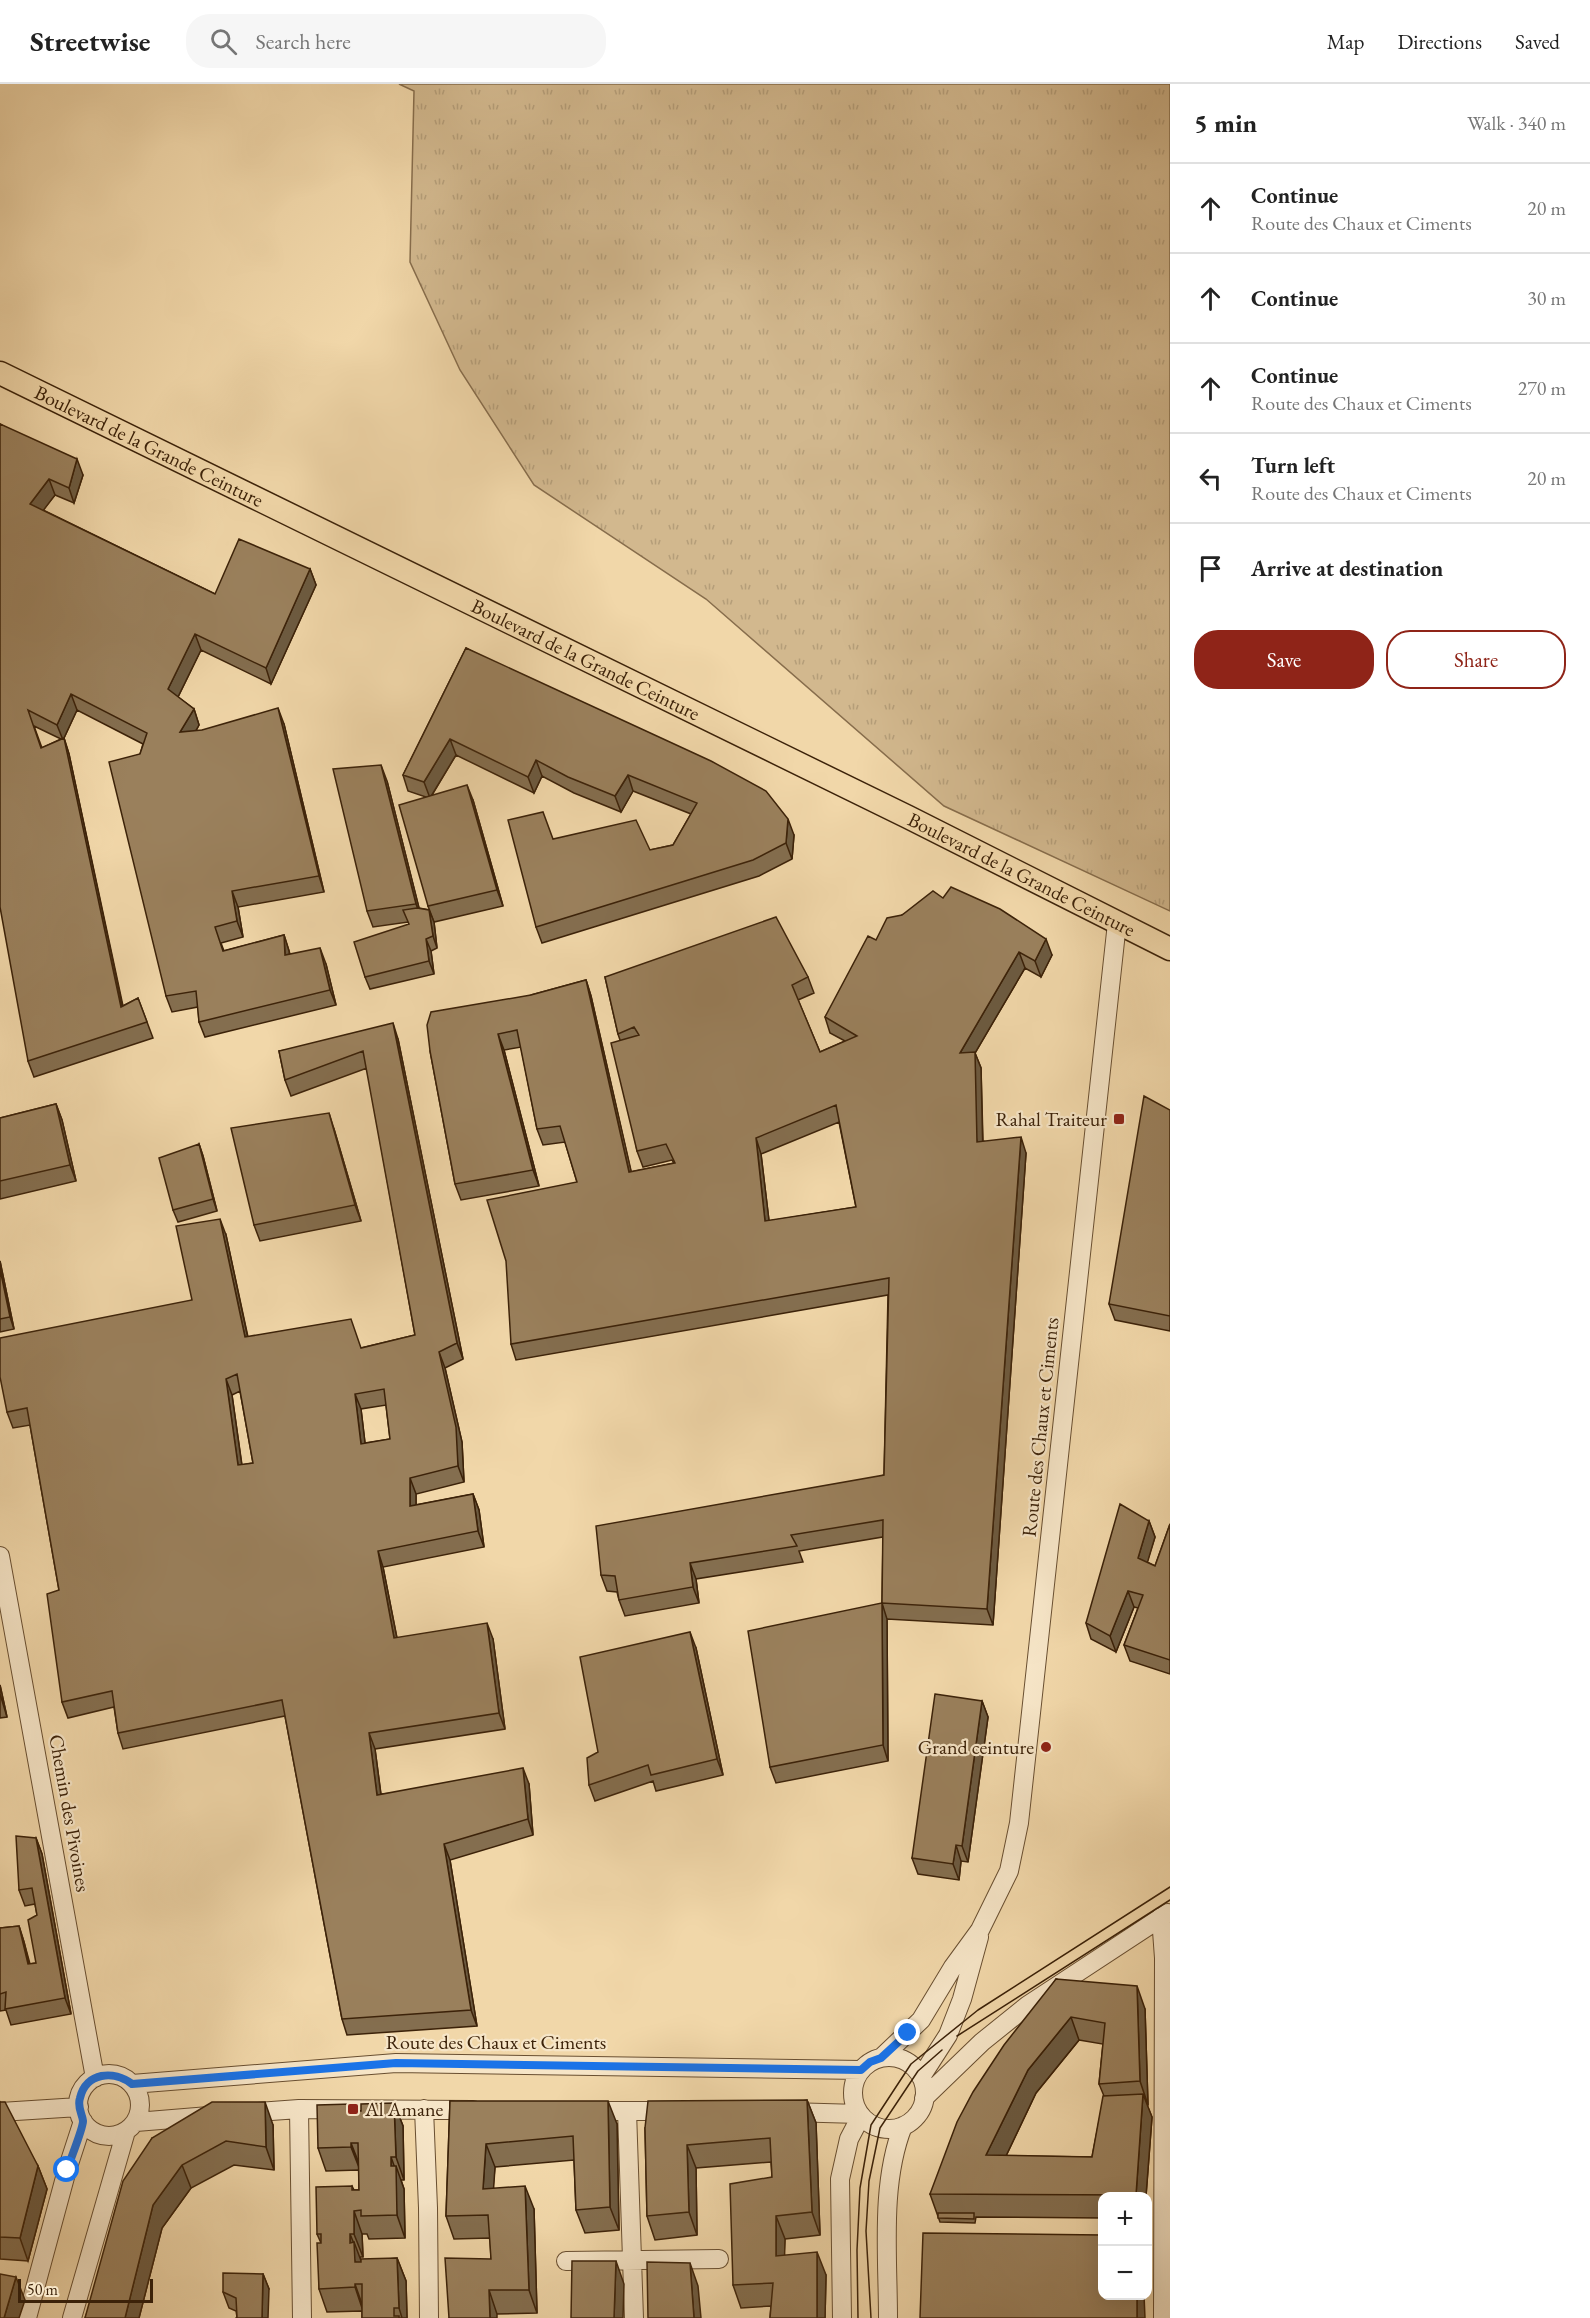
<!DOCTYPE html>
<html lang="en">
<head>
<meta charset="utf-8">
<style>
	body { margin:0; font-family:"EB Garamond",serif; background:#f6f6f6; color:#222 }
	.controls { position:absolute; right:18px; bottom:18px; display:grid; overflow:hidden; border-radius:12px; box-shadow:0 6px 24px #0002 }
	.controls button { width:54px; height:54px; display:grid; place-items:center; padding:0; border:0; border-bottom:2px solid #e0e0e0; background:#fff; color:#222; font:30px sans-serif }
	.scale { position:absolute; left:18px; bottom:15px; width:135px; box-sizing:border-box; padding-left:6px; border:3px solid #3c2209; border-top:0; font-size:16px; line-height:21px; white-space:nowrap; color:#3c2209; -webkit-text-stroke:4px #f6e5c7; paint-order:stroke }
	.stop { position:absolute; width:18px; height:18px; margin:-14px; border:4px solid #1a73e8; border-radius:50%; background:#fff }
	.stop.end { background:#1a73e8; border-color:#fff; box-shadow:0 2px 6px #0008 }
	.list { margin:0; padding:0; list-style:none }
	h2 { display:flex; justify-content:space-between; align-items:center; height:78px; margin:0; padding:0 24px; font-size:26px }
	h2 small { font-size:20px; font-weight:400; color:#767676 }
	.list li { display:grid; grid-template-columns:39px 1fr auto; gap:18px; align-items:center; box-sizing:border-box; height:90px; padding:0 24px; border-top:2px solid #e0e0e0 }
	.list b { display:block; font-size:22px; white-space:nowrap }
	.list p { margin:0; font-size:20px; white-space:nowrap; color:#767676 }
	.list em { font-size:20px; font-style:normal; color:#767676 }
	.actions { display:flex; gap:12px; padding:18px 24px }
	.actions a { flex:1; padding:14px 0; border:2px solid #8f2418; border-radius:24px; text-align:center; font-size:21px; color:#8f2418 }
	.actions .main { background:#8f2418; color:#fff }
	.icon { flex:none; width:33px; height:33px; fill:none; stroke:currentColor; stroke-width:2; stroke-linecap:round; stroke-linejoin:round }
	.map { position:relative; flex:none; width:1170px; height:2234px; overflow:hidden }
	header { display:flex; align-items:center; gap:36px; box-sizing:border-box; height:84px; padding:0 30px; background:#fff; border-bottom:2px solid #e0e0e0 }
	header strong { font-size:28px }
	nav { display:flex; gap:33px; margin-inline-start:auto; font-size:21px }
	.search { width:420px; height:54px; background:#f6f6f6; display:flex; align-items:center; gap:15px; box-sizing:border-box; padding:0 21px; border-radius:24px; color:#767676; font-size:22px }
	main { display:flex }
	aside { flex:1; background:#fff }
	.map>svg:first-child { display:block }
	.grass { fill:url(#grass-tufts); stroke:#876d4c; stroke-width:1.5 }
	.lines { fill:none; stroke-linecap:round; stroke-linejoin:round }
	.minor-casing { stroke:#694f31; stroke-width:20 }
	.major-casing { stroke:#3c2209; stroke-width:25 }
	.minor { stroke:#f6e5c7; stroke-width:18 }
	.major { stroke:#f1d7a9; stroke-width:22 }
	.tram { stroke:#3c2209; stroke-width:1.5 }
	.wall { fill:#846e4f; stroke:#3c2209; stroke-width:1.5; fill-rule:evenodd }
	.shaded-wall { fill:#6c5a40; stroke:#3c2209; stroke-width:1.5 }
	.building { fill:#9a805c; stroke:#3c2209; stroke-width:1.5; fill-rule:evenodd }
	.route { stroke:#1a73e8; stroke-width:8 }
	.poi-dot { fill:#8f2418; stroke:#f6e5c7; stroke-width:2 }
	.labels { text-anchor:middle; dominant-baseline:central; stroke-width:4.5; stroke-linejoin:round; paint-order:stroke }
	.street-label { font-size:20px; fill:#3c2209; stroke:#f6e5c7 }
	.poi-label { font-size:20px; fill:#3c2209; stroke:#f6e5c7; text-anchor:end }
</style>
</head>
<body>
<header>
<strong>Streetwise</strong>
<div class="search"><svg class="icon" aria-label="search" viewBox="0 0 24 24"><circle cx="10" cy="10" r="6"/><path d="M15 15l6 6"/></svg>Search here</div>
<nav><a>Map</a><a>Directions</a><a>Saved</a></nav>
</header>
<main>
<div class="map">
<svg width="1170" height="2234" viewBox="0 0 1170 2234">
	<defs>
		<pattern id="grass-tufts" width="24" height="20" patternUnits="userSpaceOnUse" patternTransform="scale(1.5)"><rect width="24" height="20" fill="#d2b88e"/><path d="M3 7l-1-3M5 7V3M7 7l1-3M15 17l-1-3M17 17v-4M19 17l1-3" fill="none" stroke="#b59e79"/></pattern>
	</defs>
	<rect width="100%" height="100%" fill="#f1d7a9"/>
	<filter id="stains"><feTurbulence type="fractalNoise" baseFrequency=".00333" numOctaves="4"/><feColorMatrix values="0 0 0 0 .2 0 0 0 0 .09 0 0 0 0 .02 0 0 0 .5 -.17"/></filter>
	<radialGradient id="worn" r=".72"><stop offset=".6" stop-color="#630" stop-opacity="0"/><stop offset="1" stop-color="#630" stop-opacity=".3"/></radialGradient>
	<!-- grass -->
	<path class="grass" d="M399,0H1170V827L944,722L706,515L534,401L460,286L410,178L414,7Z"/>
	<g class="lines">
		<defs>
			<path id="minor" d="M0,1472L95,1994
				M1161,1833L1164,1874L1163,2234
				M853 2009a36 36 0 1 1 72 0a36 36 0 1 1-72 0Z
				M881,1974L921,1936L953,1883L980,1846L1009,1787L1019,1739L1117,839
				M78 2021a31 31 0 1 1 62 0a31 31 0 1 1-62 0Z
				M921,1993L948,1951L962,1915L979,1853
				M132,2000L396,1979L861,1986
				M924,2014L982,1958L1028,1921L1168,1829
				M299,2025L302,2234
				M424,2025L428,2124L429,2234
				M587,2027H671
				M627,2027L634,2234
				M0,2028L79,2023
				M788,2028L859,2030
				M245,2029L299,2025L473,2026
				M136,2038L209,2032
				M566,2177L719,2175
				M27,2234L67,2086L83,2037
				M72,2234L126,2047
				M842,2234L840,2095L849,2055L861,2032
				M888,2234C888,2172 880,2100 903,2042"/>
			<g id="major">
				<path id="s1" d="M0,289L908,733L1170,865"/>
			</g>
		</defs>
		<!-- minor casing -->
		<use href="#minor" class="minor-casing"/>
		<!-- major casing -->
		<use href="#major" class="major-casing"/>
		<!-- minor -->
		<use href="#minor" class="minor"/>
		<!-- major -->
		<use href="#major" class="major"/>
		<!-- tram -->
		<path class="tram" d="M957,1952L1170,1816
			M858,2234L857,2166L860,2104L871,2041L911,1980L978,1926L1170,1803
			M871,2234L866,2147L869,2097L880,2044L918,1987L942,1966"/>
	</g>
	<!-- wall -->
	<path class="wall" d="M0,340L83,391L74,419L55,411L43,426L215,510L310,485L316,501L271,600L201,566L178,613L194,625L199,641L196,647L284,640L324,808L238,823L243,853L221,859L224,867L284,851L290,870L326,880L336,921L205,953L199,938L198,923L172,928L166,912L140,670L143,660L77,626L64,654L69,670L123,922L138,914L153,954L34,993L28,977ZM34,642L61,655L42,664Z
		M466,564L794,751L792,775L759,792L542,859L536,843L553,755L650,766L673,761L691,730L633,707L621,728L574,709L542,692L534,709L456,671L432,711L473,716L503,822L434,838L428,822L426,713L408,707L403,691Z
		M387,697L419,824L429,826L434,838L437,864L431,867L434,890L370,905L365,893L409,840L408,838L373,843L367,827Z
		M943,814L1052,871L1041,893L1025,884L975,969L981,984L983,1057L1026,1069L993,1541L887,1535L888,1677L776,1699L770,1683L882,1519L883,1453L799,1467L803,1478L696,1495L699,1519L625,1532L619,1516L617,1508L607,1507L601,1491L884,1391L888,1211L516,1276L511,1260L577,1098L565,1058L543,1061L537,1045L521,963L504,966L539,1102L461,1116L455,1100L430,967L531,911L586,896L591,912L631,1088L674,1079L672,1076L643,1083L637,1067L620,956L618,950L605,893H808L814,909L798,916L820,968L845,957L830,949L825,933L876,856L902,831ZM839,1038L856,1123L769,1137L761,1070Z
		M398,955L463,1275L445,1284L462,1358L464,1398L416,1410V1421L473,1410L479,1426L484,1463L383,1483L397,1554L493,1555L505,1645L375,1665L381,1710L529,1700L533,1751L450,1776L477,1942L347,1951L342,1935L285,1632L123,1665L118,1649L114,1623L68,1634L62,1618L59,1506L30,1341L13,1344L7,1328L192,1216L226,1151L248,1253L361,1264L415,1251L367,984L291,1012L285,996L279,967ZM240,1307L253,1379L242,1381L232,1311ZM386,1321L390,1355L365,1359L361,1325Z
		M56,1020L62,1036L76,1097L0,1115V1034Z
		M1170,1026V1247L1115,1236L1109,1220Z
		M334,1045L361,1137L260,1157L254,1141Z
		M199,1060L203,1072L217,1127L178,1138L173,1126Z
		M0,1177L14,1245L0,1248Z
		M1149,1437L1155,1453L1147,1478L1155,1482L1170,1440V1590L1130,1577L1124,1561L1138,1524L1134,1523L1116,1568L1091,1555L1086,1539Z
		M696,1564L723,1691L656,1707L653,1697L595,1717L589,1701L598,1668Z
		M0,1601L7,1633L0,1634Z
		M982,1617L988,1633L968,1778L961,1777L959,1796L918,1790L912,1774Z
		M36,1754L42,1770L71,1930L11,1941L6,1926L0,1927V1844L19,1842L24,1858L30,1880L36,1879L37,1831L35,1820L25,1822L19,1806Z
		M1056,1895L1145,1925L1148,2021H1147L1152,2033L1146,2112H1102V2134L976,2133L975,2139L940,2138L930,2110ZM1079,1956L1103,1960L1099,2000L1104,2012L1092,2073L1006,2072L1036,2009Z
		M807,2016L816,2039L820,2151L785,2155L784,2171L826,2191L825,2234H770L771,2222L741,2224L733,2201L772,2093L771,2078L696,2084L697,2151L655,2156L647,2132L645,2044Z
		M450,2017L617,2040L619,2146L585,2149L576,2126L574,2076L495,2083L493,2104L534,2125L537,2229L497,2230L449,2234L491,2175L490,2154L454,2155L446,2132Z
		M0,2018L38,2082L47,2105L28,2177L0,2175Z
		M394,2019L403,2042L404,2096H401L404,2105L405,2154L369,2155L367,2150H362L363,2173H360L361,2178L397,2174L406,2197L407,2234H362V2227L327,2228L319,2205L321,2159L317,2150L352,2102L354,2106H359V2086L326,2087L318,2064L352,2020L355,2027H361Z
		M273,2041L274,2086L234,2081L191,2104L162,2144L139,2234H85L152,2054Z
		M263,2190L269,2205L237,2233L236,2227L229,2224L223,2208Z"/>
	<!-- shaded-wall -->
	<path class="shaded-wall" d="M77,375L83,391L74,419L69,404Z
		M49,395L55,411L36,436L30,420Z
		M310,485L316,501L271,600L266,584Z
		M195,550L201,566L174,621L168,605Z
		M71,610L77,626L64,654L69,670L126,939L121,923L63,656L57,641Z
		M278,624L284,640L324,808L319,792Z
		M194,625L199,641L186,664L180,648Z
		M450,655L456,671L430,714L424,698Z
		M536,676L542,692L534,709L528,693Z
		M381,681L387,697L422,836L416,820Z
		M628,691L633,707L621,728L615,712Z
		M467,701L473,716L503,822L497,806Z
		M788,735L794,751L792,775L786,759Z
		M232,807L238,823L243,853L237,837Z
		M429,826L434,838L437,864L433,852Z
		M284,851L289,867L291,887L285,871Z
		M426,855L431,867L434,890L429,877Z
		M1046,855L1052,871L1041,893L1035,877Z
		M320,864L326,880L336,921L330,906Z
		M1019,868L1025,884L975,969L981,984L983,1074L977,1058L960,969Z
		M586,896L591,912L635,1104L629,1088Z
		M393,939L398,955L463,1275L457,1259Z
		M498,950L504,966L539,1102L533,1086Z
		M56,1020L62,1036L76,1097L70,1081Z
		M329,1029L334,1045L361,1137L355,1121Z
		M1021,1053L1026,1069L993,1541L987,1525Z
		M756,1054L761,1070L771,1153L765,1137Z
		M199,1060L203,1072L217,1127L213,1115Z
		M220,1135L226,1151L251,1269L245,1253Z
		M0,1177L14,1245L10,1233L0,1185Z
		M439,1268L445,1284L462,1358L464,1398L458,1382Z
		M226,1295L232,1311L244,1397L238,1381Z
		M355,1310L361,1325L367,1376L361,1360Z
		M410,1394L416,1410V1438L410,1422Z
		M473,1410L479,1426L484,1463L478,1447Z
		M1149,1437L1155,1453L1144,1490L1138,1474Z
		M378,1467L383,1483L400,1570L394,1554Z
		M690,1479L696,1495L699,1519L693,1503Z
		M1128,1507L1134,1523L1116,1568L1110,1552Z
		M882,1519L887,1535L888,1677L883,1661Z
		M487,1539L493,1555L505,1645L499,1629Z
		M690,1548L696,1564L723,1691L717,1675Z
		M0,1601L7,1633L0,1610Z
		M982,1617L988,1633L968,1778L962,1762Z
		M369,1649L375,1665L383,1727L377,1711Z
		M523,1684L529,1700L533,1751L528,1735Z
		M36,1754L42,1770L71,1930L65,1914Z
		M444,1760L450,1776L477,1942L471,1926Z
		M956,1761L961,1777L959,1796L953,1780Z
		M19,1842L24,1858L33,1896L28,1880Z
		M1137,1902L1145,1925L1148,2021L1140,1997Z
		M1071,1933L1079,1956L1036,2009L995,2095L986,2071L1028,1986Z
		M1143,2010L1152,2033L1146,2112H1137L1136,2111Z
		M807,2016L816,2039L820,2151L812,2128Z
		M608,2017L617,2040L619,2146L610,2123Z
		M265,2018L273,2041L274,2086L266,2063Z
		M394,2019L403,2042L404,2096L396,2073Z
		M351,2059L360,2082V2086L351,2063Z
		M486,2060L495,2083L492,2128L483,2105Z
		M687,2061L696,2084L697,2151L689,2128Z
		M391,2073L396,2087V2082L404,2105L405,2154L397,2131L391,2082Z
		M182,2081L191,2104L162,2144L139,2234H125L153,2121Z
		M38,2082L47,2105L28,2177L20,2154Z
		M525,2102L534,2125L537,2229L529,2206Z
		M354,2127L362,2150L363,2173L354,2150Z
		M776,2132L785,2155L784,2195L776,2172Z
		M350,2150L355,2162L354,2158L363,2182L355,2178L350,2159Z
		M817,2168L826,2191L825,2234H817Z
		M397,2174L406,2197L407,2234H402L399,2224Z
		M616,2177L624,2200L623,2234H614Z
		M690,2179L698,2202L701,2234H694Z
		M263,2190L269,2205L268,2234H262Z
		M16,2193L25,2216L19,2234H4Z
		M355,2200L363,2223V2227L355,2203Z
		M489,2206L497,2230V2234H490Z
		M1137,2211H1144L1145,2234H1137Z"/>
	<!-- building -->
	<path class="building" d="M0,340L77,375L69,404L49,395L30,420L215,510L239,455L310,485L266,584L195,550L168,605L194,625L180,648L202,646L278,624L319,792L232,807L237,837L215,843L223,867L284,851L285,871L320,864L330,906L199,938L196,907L166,912L109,678L140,670L147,649L71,610L57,641L28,626L41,664L64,654L121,923L138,914L147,938L28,977L0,823Z
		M466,564L711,677L766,707L788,735L786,759L753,776L536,843L508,736L543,728L553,755L636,736L650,766L673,761L697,719L628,691L615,712L568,693L536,676L528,693L450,655L424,698L403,691Z
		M381,681L416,820L367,827L333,685Z
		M467,701L497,806L428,822L399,721Z
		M951,803L1000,825L1046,855L1035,877L1019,868L960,969L975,968L977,1058L1021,1053L987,1525L882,1519L883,1661L770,1683L748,1547L882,1519L883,1436L791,1451L797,1462L690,1479L693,1503L619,1516L615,1492L601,1491L596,1442L884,1391L889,1194L511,1260L506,1177L487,1116L577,1098L560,1042L537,1045L517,946L498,950L533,1086L455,1100L430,967L427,941L431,928L531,911L586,896L629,1088L675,1079L666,1060L637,1067L611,959L639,951L634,943L618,950L605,893L776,833L808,893L792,901L820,968L857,952L825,933L868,852L876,856L887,834L902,831L933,807L943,814ZM836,1021L856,1123L765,1137L756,1054Z
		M417,824L429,826L433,852L426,855L429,877L365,893L354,858L409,840L403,826Z
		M393,939L457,1259L439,1268L456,1343L458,1382L410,1394V1422L473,1410L478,1447L378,1467L394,1554L487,1539L499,1629L369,1649L377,1711L523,1684L528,1735L444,1760L471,1926L342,1935L282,1616L118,1649L112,1607L62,1618L47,1510L59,1506L27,1324L7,1328L0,1293V1254L192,1216L176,1142L220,1135L245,1253L351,1235L361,1264L415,1251L363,967L285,996L279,967ZM237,1290L253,1379L238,1381L226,1295ZM384,1305L390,1355L361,1360L355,1310Z
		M1144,1012L1170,1026V1232L1109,1220Z
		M56,1020L70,1081L0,1097V1034Z
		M329,1029L355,1121L254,1141L231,1044Z
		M199,1060L213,1115L173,1126L159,1074Z
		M0,1185L10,1233L0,1235Z
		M1120,1420L1149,1437L1138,1474L1155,1482L1170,1440V1576L1124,1561L1143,1511L1128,1507L1110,1552L1086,1539Z
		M690,1548L717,1675L651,1691L648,1681L589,1701L587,1674L598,1668L580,1573Z
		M935,1610L982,1617L962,1762L956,1761L953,1780L912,1774Z
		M16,1752L36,1754L65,1914L5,1925L6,1908L0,1910V1844L19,1842L28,1880L36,1879L28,1836L37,1831L32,1804L19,1806Z
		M1056,1895L1137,1902L1140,1997L1099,2000L1105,1939L1071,1933L1028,1986L986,2071L1092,2073L1103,2012L1143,2010L1136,2111L930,2110L957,2038L973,2008L1004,1961Z
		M807,2016L812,2128L776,2132V2172L817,2168V2234H770L773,2199L733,2201L730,2100L772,2093L770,2054L687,2061L689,2128L647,2132L645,2044L648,2017Z
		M450,2017H608L610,2123L576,2126L573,2052L486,2060L483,2105L525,2102L529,2206H489L490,2234H449L445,2174L491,2175L488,2131L446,2132Z
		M0,2018H5L38,2082L20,2154L0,2153Z
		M212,2018H265L266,2063L226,2057L182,2081L153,2121L125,2234H85L123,2097L152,2054Z
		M394,2019L396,2073H391V2082H396L397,2131L361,2132V2126L354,2127V2150H350V2159L354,2158L355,2178H361V2175L397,2174L399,2224H394V2232H399V2234H362V2200H355V2203L319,2205L317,2159H321V2150H317L316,2103L352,2102V2106H359L358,2059H351V2063L318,2064L317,2021L352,2020V2027H361V2020Z
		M938,2129H974V2135L938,2134Z
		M923,2149L1102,2151V2211H1137V2234H920Z
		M572,2177H616L614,2234H571Z
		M647,2178L690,2179L694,2234H648Z
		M223,2189L263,2190L262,2234H236L237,2233L236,2214L223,2208Z
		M0,2190L16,2193L4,2234H0Z"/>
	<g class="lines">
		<!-- route -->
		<path class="route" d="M67,2086C70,2076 83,2045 83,2037C82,2029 77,2023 80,2014C86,1988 114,1986 132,2000L396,1979L861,1986L870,1978L881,1974L908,1949"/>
	</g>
	<!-- markers -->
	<g class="poi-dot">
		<rect x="1113" y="1029" width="12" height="12" rx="3"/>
		<circle cx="1046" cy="1663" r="6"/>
		<rect x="347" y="2019" width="12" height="12" rx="3"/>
	</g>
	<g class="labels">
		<!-- street labels -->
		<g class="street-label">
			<text stroke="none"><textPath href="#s1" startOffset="166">Boulevard de la Grande Ceinture</textPath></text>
			<text stroke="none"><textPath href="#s1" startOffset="652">Boulevard de la Grande Ceinture</textPath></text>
			<text stroke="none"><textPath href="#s1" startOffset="1138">Boulevard de la Grande Ceinture</textPath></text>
			<text transform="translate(1040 1343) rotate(-84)">Route des Chaux et Ciments</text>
			<text transform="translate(70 1729) rotate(80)">Chemin des Pivoines</text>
			<text x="496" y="1958">Route des Chaux et Ciments</text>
		</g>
		<!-- poi labels -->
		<g class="poi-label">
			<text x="1107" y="1035">Rahal Traiteur</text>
			<text x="1034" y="1663">Grand ceinture</text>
			<text x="365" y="2025" text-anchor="start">Al Amane</text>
		</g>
	</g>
	<rect width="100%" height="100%" filter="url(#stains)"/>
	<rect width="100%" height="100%" fill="url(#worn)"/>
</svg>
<div class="controls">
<button>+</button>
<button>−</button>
</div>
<div class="scale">50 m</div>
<div class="stop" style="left:67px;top:2086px"></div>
<div class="stop end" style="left:908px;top:1949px"></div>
</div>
<aside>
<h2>5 min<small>Walk · 340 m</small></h2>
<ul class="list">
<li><svg class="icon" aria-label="ahead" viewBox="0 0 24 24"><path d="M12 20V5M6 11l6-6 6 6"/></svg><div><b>Continue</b><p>Route des Chaux et Ciments</p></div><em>20 m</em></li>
<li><svg class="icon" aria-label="ahead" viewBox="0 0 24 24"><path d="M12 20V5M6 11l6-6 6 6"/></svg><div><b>Continue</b></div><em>30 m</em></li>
<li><svg class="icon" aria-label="ahead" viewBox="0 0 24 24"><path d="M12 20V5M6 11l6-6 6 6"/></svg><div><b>Continue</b><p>Route des Chaux et Ciments</p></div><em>270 m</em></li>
<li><svg class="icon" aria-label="left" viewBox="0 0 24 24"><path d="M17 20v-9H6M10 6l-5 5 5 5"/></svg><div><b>Turn left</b><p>Route des Chaux et Ciments</p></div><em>20 m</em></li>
<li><svg class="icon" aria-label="arrive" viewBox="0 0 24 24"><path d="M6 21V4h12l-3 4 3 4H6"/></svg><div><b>Arrive at destination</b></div></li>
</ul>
<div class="actions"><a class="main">Save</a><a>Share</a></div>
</aside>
</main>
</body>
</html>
